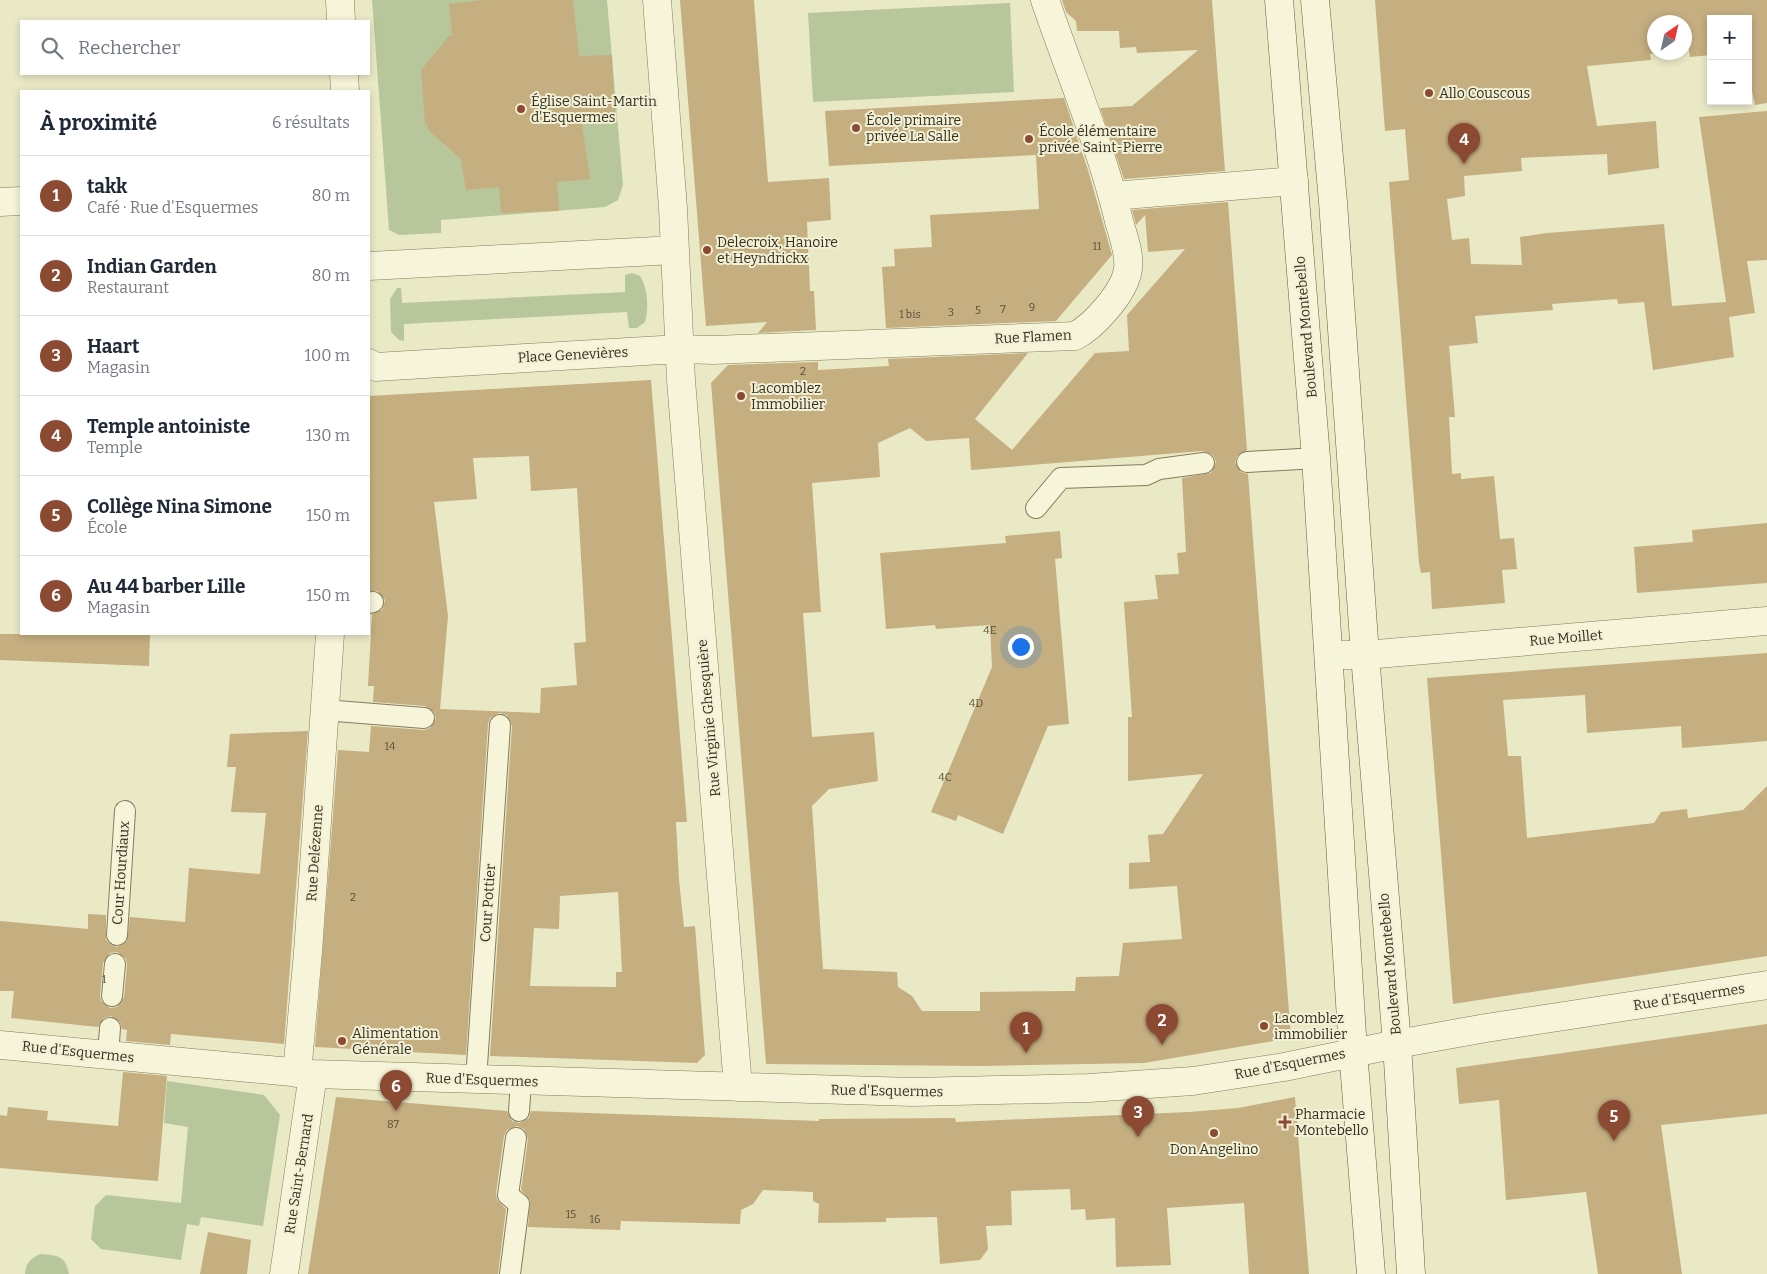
<!DOCTYPE html>
<html lang="fr">
<head>
<meta charset="utf-8">
<style>
	body { margin:0; font-family:Bitter,serif; background:#f6f6f7; color:#1f2937 }
	.controls { position:absolute; right:15px; top:15px; display:grid; overflow:hidden; border-radius:0px; box-shadow:0 2px 8px #0003 }
	.controls button { width:45px; height:45px; display:grid; place-items:center; padding:0; border:0; border-bottom:1px solid #e0e1e3; background:#fff; color:#1f2937; font:25px sans-serif }
	.compass { position:absolute; left:1647px; top:15px; width:45px; height:45px; border-radius:50%; background:#fff; box-shadow:0 2px 8px #0003; rotate:34deg }
	.you { position:absolute; left:1020px; top:646px; width:18px; height:18px; margin:-12px; border:4px solid #fff; border-radius:50%; background:#1a73e8; box-shadow:0 0 0 8px #1a73e833 }
	.badge { display:grid; place-items:center; width:32px; height:32px; border-radius:50%; background:#8d4a33; color:#fff; font-size:16px; font-weight:700 }
	.pin { position:absolute; translate:-50% -41px; filter:drop-shadow(0 1px 2px #0008) }
	.pin::after { content:''; position:absolute; top:26px; width:18px; height:15px; background:inherit; clip-path:polygon(0 0,100% 0,50% 100%) }
	.list { margin:0; padding:0; list-style:none }
	h2 { display:flex; justify-content:space-between; align-items:center; height:65px; margin:0; padding:0 20px; font-size:21px }
	h2 small { font-size:16px; font-weight:400; color:#747a83 }
	.list li { display:grid; grid-template-columns:32px 1fr auto; gap:15px; align-items:center; box-sizing:border-box; height:80px; padding:0 20px; border-top:1px solid #e0e1e3 }
	.list b { display:block; font-size:19px; white-space:nowrap }
	.list p { margin:0; font-size:16px; white-space:nowrap; color:#747a83 }
	.list em { font-size:16px; font-style:normal; color:#747a83 }
	.icon { flex:none; width:28px; height:28px; fill:none; stroke:currentColor; stroke-width:2; stroke-linecap:round; stroke-linejoin:round }
	.map { position:relative; flex:none; width:1767px; height:1274px; overflow:hidden }
	.search { position:absolute; background:#fff; box-shadow:0 2px 8px #0003; left:20px; top:20px; width:350px; height:55px; display:flex; align-items:center; gap:12px; box-sizing:border-box; padding:0 18px; border-radius:0px; color:#747a83; font-size:19px }
	.panel { position:absolute; background:#fff; box-shadow:0 2px 8px #0003; left:20px; top:90px; width:350px; height:545px; border-radius:0px }
	.map>svg:first-child { display:block }
	.green { fill:#b7c79b }
	.building { fill:#c5ae80; fill-rule:evenodd }
	.lines { fill:none; stroke-linecap:round; stroke-linejoin:round }
	.service-casing { stroke:#847c5e; stroke-width:22 }
	.minor-casing { stroke:#847c5e; stroke-width:29 }
	.tertiary-casing { stroke:#847c5e; stroke-width:29 }
	.secondary-casing { stroke:#665d41; stroke-width:29 }
	.service { stroke:#f6f4d9; stroke-width:20 }
	.minor { stroke:#f6f4d9; stroke-width:28 }
	.tertiary { stroke:#f6f4d9; stroke-width:28 }
	.secondary { stroke:#f6f4d9; stroke-width:28 }
	.poi-dot { fill:#8d4a33; stroke:#f2f1d5; stroke-width:2 }
	.labels { text-anchor:middle; dominant-baseline:central; stroke-width:4; stroke-linejoin:round; paint-order:stroke }
	.number-label { font-size:11px; fill:#595038 }
	.poi-label { font-size:14px; fill:#353020; stroke:#f2f1d5; text-anchor:start }
	.street-label { font-size:14px; fill:#353020; stroke:#f2f1d5 }
</style>
</head>
<body>
<div class="map">
<svg width="1767" height="1274" viewBox="0 0 1767 1274">
	<rect width="100%" height="100%" fill="#eae9c6"/>
	<!-- green -->
	<path class="green" d="M372,0H607L623,185L618,200L605,207L441,220V233L399,235L389,230Z
		M1010,3L1014,92L813,102L808,13Z
		M632,273L640,276C648,288 649,309 645,322L637,328H629L627,312L404,324V341L399,340L391,332L390,299L397,288H401L402,303L625,292V275Z
		M167,1081L264,1095L280,1115L263,1226L201,1217L199,1226L187,1224L181,1260L101,1249L91,1239L95,1206L106,1195L181,1203L188,1127L164,1123Z
		M40,1254C57,1256 65,1254 69,1274H25C26,1263 30,1259 40,1254Z"/>
	<!-- building -->
	<path class="building" d="M482,0H573L579,56L612,55L615,115L581,118L590,179L557,182L559,211L501,213L499,187L466,190L461,159L428,130L427,124H425L421,70L449,36H452L449,4Z
		M680,0H754L768,182L829,178L831,220L807,222L810,291H814L816,330L758,333L767,322L706,326Z
		M1062,0H1212L1225,171L1124,179L1100,108L1132,106L1198,50L1137,53L1136,47L1120,48L1119,31H1077L1076,21L1066,12Z
		M1375,0H1767V103L1755,105L1748,73V19H1711V55L1690,57L1689,50H1684V22H1654V52H1666L1650,54L1651,60L1587,66L1597,126L1656,121L1659,168L1608,175L1607,154L1521,158L1522,171L1464,176L1465,196L1447,199L1452,240L1469,238L1471,264L1522,265L1520,237L1547,233L1664,224L1672,306L1726,302L1699,117L1767,111V260L1747,261L1755,313L1729,317L1734,357L1653,370L1644,302L1618,304L1617,299L1552,304L1553,310L1475,316L1478,343L1449,346L1455,417H1449L1452,474L1461,473V479L1494,476L1500,539L1514,538L1517,569L1502,570L1505,603L1432,609L1430,572L1421,573L1419,563L1389,182L1409,180L1405,129L1385,131Z
		M1064,98L1088,170L1112,255L1056,321L886,328L882,267L895,266L894,249L932,247L930,215L1039,209L1036,155L829,166L825,111Z
		M1228,202L1247,450L1237,456L1235,463L1241,472L1248,474L1291,1038L1144,1063L980,1066L766,1064L711,383L728,365L818,362V370L889,366L888,359L1028,353L975,419L1012,450L1095,353L1129,351L1127,315L1185,249L1148,252L1145,215L1136,225L1132,210ZM910,428L926,441L969,438L971,470L1202,451L1213,455L1216,462L1211,473L1182,478L1186,552L1177,553L1179,574L1155,575L1158,599L1124,602L1132,717H1128V781L1203,774L1163,834L1148,835L1150,862L1129,863V889L1177,886L1182,939L1123,943L1119,976L1076,977L1075,991L980,992V1011H922L912,996L898,987L897,972L823,969L812,806L829,789L878,781L874,732L812,737L803,613L821,612L812,483L880,477L878,443Z
		M651,380L687,822H676L679,880L684,927L695,926L705,1055L697,1063L490,1056L512,726L507,715L500,713L490,718L488,724L466,1055L315,1047L338,750L369,752L371,726L424,730L430,728L436,719L434,712L425,706L373,702L374,686H368L372,614L382,610L385,600L377,591H369V396ZM529,456L531,491L577,488L586,642L574,643L577,685L541,688L540,713L440,709L448,616L434,502L477,499L473,458ZM618,892L622,972H616V987L530,986L534,928L559,929L560,896Z
		M1767,523V583L1637,593L1634,547L1693,542L1692,530Z
		M1060,531L1062,558L1055,559L1069,724L1048,726L1003,834L958,815L956,821L931,812L992,667L990,625L936,629L935,625L886,629L880,553L1006,543L1005,536Z
		M0,634H150L149,666L0,660Z
		M1767,653V741L1682,748L1681,726L1587,733L1585,695L1503,700L1508,756H1521L1527,838L1654,823L1661,812L1687,809L1688,818L1743,810L1767,786V956L1453,1004L1427,678Z
		M308,731L284,1044L171,1034L170,1045L126,1041L127,1030L122,1029L120,1022L111,1016L104,1018L98,1027L11,1018L14,991H0V921L88,929V914L106,915V940L111,945L117,947L127,941L130,917L185,922L189,868L260,874L266,813L231,812L236,767H227L230,734ZM117,952L126,959L127,965L124,997L117,1007L110,1008L101,1001L100,995L103,963L110,953Z
		M1767,1024V1114L1661,1125L1682,1274H1598L1586,1192L1506,1200L1499,1100L1459,1104L1456,1068Z
		M123,1072L167,1076L158,1181L0,1168V1115L7,1116L8,1107L48,1111L47,1120L118,1126Z
		M336,1097L507,1111L512,1121L519,1123L529,1118L531,1111L819,1121V1119L955,1118L956,1122L1189,1112L1238,1108L1295,1097L1309,1274H1249L1244,1203L1167,1208L1171,1265L1116,1267L1115,1218L1086,1220L1085,1209L1071,1210L1070,1189L1011,1191L1012,1225L986,1226L988,1249L980,1260L940,1264L937,1217L886,1218V1222L818,1223L819,1204L813,1201V1192L763,1190L753,1204L741,1210L740,1224L621,1221L620,1230L528,1227L530,1200L521,1190L528,1139L524,1129L517,1126L507,1130L504,1136L496,1193L497,1200L506,1209L498,1274H308Z
		M208,1232L251,1240L247,1274H200Z"/>
	<g class="lines">
		<defs>
			<path id="service" d="M1247,462L1316,458
				M1036,508L1061,478L1146,475L1159,469L1204,463
				M369,603L373,602
				M324,710L424,718
				M117,935L125,811
				M112,996L115,964
				M108,1055L110,1028
				M476,1080L500,725
				M519,1111L521,1081
				M510,1274L519,1204L508,1195L516,1138"/>
			<path id="minor" d="M340,0L341,21
				M657,0L673,208L681,380L738,1087
				M344,74L345,91
				M1113,196L1294,181
				M0,202L21,201
				M369,266L675,250
				M369,363L375,367L679,349L714,350L1075,336C1094,326 1125,292 1128,269C1130,253 1123,236 1119,221C1101,146 1070,73 1045,0
				M1329,655H1365L1767,621
				M0,1045L313,1074L913,1092L1089,1088L1193,1081L1284,1067L1397,1044
				M297,1073L308,952L330,634
				M284,1274L313,1074"/>
			<path id="tertiary" d="M1397,1044L1486,1028L1767,985"/>
			<path id="secondary" d="M1279,0L1316,458L1353,1051L1371,1274
				M1315,0L1333,202L1365,655L1397,1044L1411,1274"/>
		</defs>
		<!-- service casing -->
		<use href="#service" class="service-casing"/>
		<!-- minor casing -->
		<use href="#minor" class="minor-casing"/>
		<!-- tertiary casing -->
		<use href="#tertiary" class="tertiary-casing"/>
		<!-- secondary casing -->
		<use href="#secondary" class="secondary-casing"/>
		<!-- service -->
		<use href="#service" class="service"/>
		<!-- minor -->
		<use href="#minor" class="minor"/>
		<!-- tertiary -->
		<use href="#tertiary" class="tertiary"/>
		<!-- secondary -->
		<use href="#secondary" class="secondary"/>
	</g>
	<!-- markers -->
	<g class="poi-dot">
		<circle cx="1429" cy="93" r="5"/>
		<circle cx="521" cy="109" r="5"/>
		<circle cx="856" cy="128" r="5"/>
		<circle cx="1029" cy="139" r="5"/>
		<circle cx="707" cy="250" r="5"/>
		<circle cx="741" cy="396" r="5"/>
		<circle cx="1264" cy="1026" r="5"/>
		<circle cx="342" cy="1041" r="5"/>
		<path d="M1282.5 1114.5h5v5h5v5h-5v5h-5v-5h-5v-5h5z"/>
		<circle cx="1214" cy="1133" r="5"/>
	</g>
	<g class="labels">
		<!-- number labels -->
		<g class="number-label">
			<text x="1097" y="246">11</text>
			<text x="1032" y="307">9</text>
			<text x="1003" y="309">7</text>
			<text x="978" y="310">5</text>
			<text x="951" y="312">3</text>
			<text x="910" y="314">1 bis</text>
			<text x="803" y="371">2</text>
			<text x="990" y="630">4E</text>
			<text x="976" y="703">4D</text>
			<text x="390" y="746">14</text>
			<text x="945" y="777">4C</text>
			<text x="353" y="897">2</text>
			<text x="104" y="979">1</text>
			<text x="393" y="1124">87</text>
			<text x="571" y="1214">15</text>
			<text x="595" y="1219">16</text>
		</g>
		<!-- poi labels -->
		<g class="poi-label">
			<text x="1439" y="93">Allo Couscous</text>
			<text x="531" y="101">Église Saint-Martin<tspan x="531" dy="16">d'Esquermes</tspan></text>
			<text x="866" y="120">École primaire<tspan x="866" dy="16">privée La Salle</tspan></text>
			<text x="1039" y="131">École élémentaire<tspan x="1039" dy="16">privée Saint-Pierre</tspan></text>
			<text x="717" y="242">Delecroix, Hanoire<tspan x="717" dy="16">et Heyndrickx</tspan></text>
			<text x="751" y="388">Lacomblez<tspan x="751" dy="16">Immobilier</tspan></text>
			<text x="1274" y="1018">Lacomblez<tspan x="1274" dy="16">immobilier</tspan></text>
			<text x="352" y="1033">Alimentation<tspan x="352" dy="16">Générale</tspan></text>
			<text x="1295" y="1114">Pharmacie<tspan x="1295" dy="16">Montebello</tspan></text>
			<text x="1214" y="1149" text-anchor="middle">Don Angelino</text>
		</g>
		<!-- street labels -->
		<g class="street-label">
			<text transform="translate(1306 327) rotate(-95)">Boulevard Montebello</text>
			<text transform="translate(1033 337) rotate(-3)">Rue Flamen</text>
			<text transform="translate(573 355) rotate(-3)">Place Genevières</text>
			<text transform="translate(1566 638) rotate(-5)">Rue Moillet</text>
			<text transform="translate(709 718) rotate(-95)">Rue Virginie Ghesquière</text>
			<text transform="translate(315 853) rotate(-86)">Rue Delézenne</text>
			<text transform="translate(121 873) rotate(-86)">Cour Hourdiaux</text>
			<text transform="translate(488 903) rotate(-86)">Cour Pottier</text>
			<text transform="translate(1390 964) rotate(-95)">Boulevard Montebello</text>
			<text transform="translate(1689 997) rotate(-9)">Rue d'Esquermes</text>
			<text transform="translate(78 1052) rotate(6)">Rue d'Esquermes</text>
			<text transform="translate(1290 1064) rotate(-11)">Rue d'Esquermes</text>
			<text transform="translate(482 1080) rotate(2)">Rue d'Esquermes</text>
			<text transform="translate(887 1091) rotate(1)">Rue d'Esquermes</text>
			<text transform="translate(299 1174) rotate(-81)">Rue Saint-Bernard</text>
		</g>
	</g>
</svg>
<div class="controls">
<button>+</button>
<button>−</button>
</div>
<svg class="compass" viewBox="-18 -18 36 36"><path d="M0-13l5 13h-10z" fill="#e53935"/><path d="M0 13l5-13h-10z" fill="#747a83"/></svg>
<div class="you"></div>
<div class="pin badge" style="left:1026px;top:1053px">1</div>
<div class="pin badge" style="left:1162px;top:1045px">2</div>
<div class="pin badge" style="left:1138px;top:1137px">3</div>
<div class="pin badge" style="left:1464px;top:164px">4</div>
<div class="pin badge" style="left:1614px;top:1141px">5</div>
<div class="pin badge" style="left:396px;top:1111px">6</div>
<div class="search"><svg class="icon" aria-label="search" viewBox="0 0 24 24"><circle cx="10" cy="10" r="6"/><path d="M15 15l6 6"/></svg>Rechercher</div>
<section class="panel">
<h2>À proximité<small>6 résultats</small></h2>
<ul class="list">
<li><span class="badge">1</span><div><b>takk</b><p>Café · Rue d'Esquermes</p></div><em>80 m</em></li>
<li><span class="badge">2</span><div><b>Indian Garden</b><p>Restaurant</p></div><em>80 m</em></li>
<li><span class="badge">3</span><div><b>Haart</b><p>Magasin</p></div><em>100 m</em></li>
<li><span class="badge">4</span><div><b>Temple antoiniste</b><p>Temple</p></div><em>130 m</em></li>
<li><span class="badge">5</span><div><b>Collège Nina Simone</b><p>École</p></div><em>150 m</em></li>
<li><span class="badge">6</span><div><b>Au 44 barber Lille</b><p>Magasin</p></div><em>150 m</em></li>
</ul>
</section>
</div>
</body>
</html>
